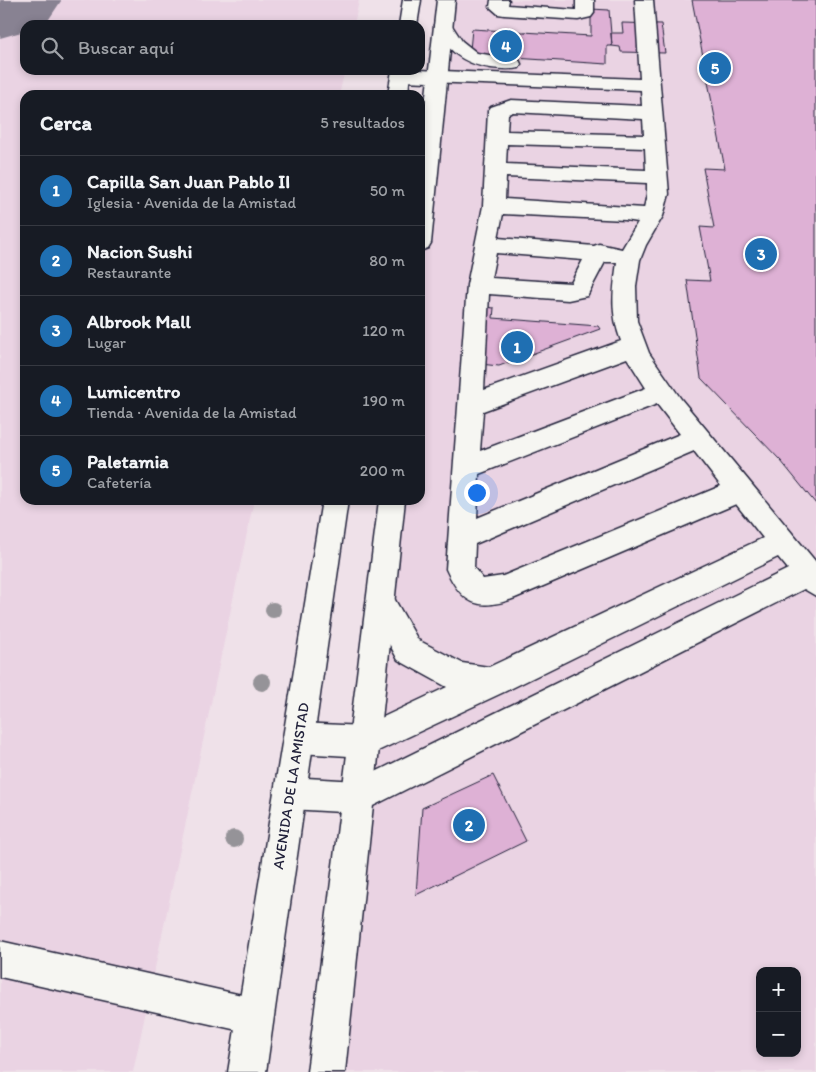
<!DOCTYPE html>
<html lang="es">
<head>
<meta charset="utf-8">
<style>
	body { margin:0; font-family:Itim,sans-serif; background:#20242c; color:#f1f3f6 }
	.controls { position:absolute; right:15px; bottom:15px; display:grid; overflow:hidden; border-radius:10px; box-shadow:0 2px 8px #0003 }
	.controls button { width:45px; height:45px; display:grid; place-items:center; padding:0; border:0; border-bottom:1px solid #363941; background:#171b24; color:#f1f3f6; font:25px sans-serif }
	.you { position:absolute; left:476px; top:492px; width:18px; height:18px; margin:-12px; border:4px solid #fff; border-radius:50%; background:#1a73e8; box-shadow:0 0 0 8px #1a73e833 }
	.badge { display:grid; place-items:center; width:32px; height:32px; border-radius:50%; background:#1f6fb2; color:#fff; font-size:16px; font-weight:700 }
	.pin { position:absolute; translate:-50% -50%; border:2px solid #fff; box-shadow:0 1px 5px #0006 }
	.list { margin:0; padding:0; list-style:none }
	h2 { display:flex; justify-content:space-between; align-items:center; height:65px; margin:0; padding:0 20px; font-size:21px }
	h2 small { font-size:16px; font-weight:400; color:#9ea1a6 }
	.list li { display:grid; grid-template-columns:32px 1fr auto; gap:15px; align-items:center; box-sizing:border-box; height:70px; padding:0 20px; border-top:1px solid #363941 }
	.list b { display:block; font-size:19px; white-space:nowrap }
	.list p { margin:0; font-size:16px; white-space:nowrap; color:#9ea1a6 }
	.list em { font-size:16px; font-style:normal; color:#9ea1a6 }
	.icon { flex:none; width:28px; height:28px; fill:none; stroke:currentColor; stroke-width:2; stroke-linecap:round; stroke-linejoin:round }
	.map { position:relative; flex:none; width:816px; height:1072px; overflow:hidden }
	.search { position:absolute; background:#171b24; box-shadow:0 2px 8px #0003; left:20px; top:20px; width:405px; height:55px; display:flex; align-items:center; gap:12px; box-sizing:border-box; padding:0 18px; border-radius:15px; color:#9ea1a6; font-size:19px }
	.panel { position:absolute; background:#171b24; box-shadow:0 2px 8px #0003; left:20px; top:90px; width:405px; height:415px; border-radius:15px }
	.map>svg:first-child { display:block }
	.built { fill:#ead3e3; fill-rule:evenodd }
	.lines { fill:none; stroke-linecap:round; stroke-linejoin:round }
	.runway { fill:#888292; fill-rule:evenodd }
	.building { fill:#deb1d5; stroke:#22223b }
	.minor-casing { stroke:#22223b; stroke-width:3 }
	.major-casing { stroke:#22223b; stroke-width:3 }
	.minor { fill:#f6f6f2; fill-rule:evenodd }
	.major { fill:#f6f6f2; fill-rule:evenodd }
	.tree { fill:#959398 }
	.labels { text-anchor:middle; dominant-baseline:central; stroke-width:4.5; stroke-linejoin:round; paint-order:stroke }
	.street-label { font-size:15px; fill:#22223b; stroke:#f6f6f2 }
</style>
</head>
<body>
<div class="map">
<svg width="816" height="1072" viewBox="0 0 816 1072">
	<rect width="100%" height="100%" fill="#efe1e9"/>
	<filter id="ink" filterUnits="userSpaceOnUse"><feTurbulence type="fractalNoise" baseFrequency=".02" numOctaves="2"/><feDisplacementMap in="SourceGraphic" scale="10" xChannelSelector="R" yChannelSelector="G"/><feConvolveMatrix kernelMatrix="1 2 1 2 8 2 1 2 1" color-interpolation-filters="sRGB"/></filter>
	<g filter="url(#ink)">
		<!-- built -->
		<path class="built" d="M0,0H359L354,25H25V70H345L339,95H25V500H254L133,1072H0Z
			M446,0H816V1072H326L392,500H420V243ZM760,971H797V1053H760Z"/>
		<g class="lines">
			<!-- runway -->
			<path class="runway" d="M0,0H61V1L45,25H25V31L0,38Z"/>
		</g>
		<!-- building -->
		<path class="building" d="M692,0H816V504L781,461L701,378L687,280L710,281L700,227L714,228L703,168L725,169Z
			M591,9L609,10L612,46H607V64L483,56L470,50L472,29L591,36Z
			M622,23L661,24L665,53L621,52L620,47L612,46L611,33H623Z
			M485,307L494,308L493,318L598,326L600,329L499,366L480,364Z
			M493,775L526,841L416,895L422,808Z"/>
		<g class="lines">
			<defs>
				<path id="minor" d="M491,0H509L508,5L576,10V0H594V13L591,17L578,20L504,15L498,14L490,7Z
					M635,0H653L669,194L663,216L646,245L640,260L636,286L637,321L649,353L681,399L816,562V596L804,589L359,813L290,809L279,804L274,793L279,782L290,777L357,781L788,569L778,557L504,692L365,757L299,753L288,749L283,738L288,727L299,723L364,726L447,687L398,660L367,602L371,593L381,589L391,593L418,640L462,663L489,667L763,538L736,504L515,598C478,612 462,604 446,569L467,285L483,206L488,111L491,107L511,100L642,106L641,90L401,81L394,79L392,75L394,71L418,70L640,79ZM513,112L643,119L644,135L507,131L508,114ZM507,144L645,148L646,170L506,164ZM506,177L647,183V194L644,208L505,199ZM503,214L625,220L638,222L622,249L599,244L594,246L498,238ZM496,253L583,260L571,283L491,278ZM605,262H617C613,292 610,312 621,341L484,390L489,294L568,300L587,296ZM627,358L646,388L480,451L483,411ZM657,404L680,434L477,518L479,474ZM694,451L721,486L503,576L483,579L474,568L475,544Z
					M443,20L449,21L462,41L477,53L519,60L521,64L519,68C510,70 500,69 491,68C462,64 447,50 434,25L437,21Z
					M0,941L255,998L268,1003L273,1016L268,1029L255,1034L0,977Z"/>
				<path id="major" d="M403,0H421L417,25H399Z
					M437,0H455L431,243L428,248L420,251V148Z
					M392,70H410L408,95H388Z
					M322,500H348L266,1072H228Z
					M379,500H405L345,1072H307Z"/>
			</defs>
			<!-- minor casing -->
			<use href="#minor" class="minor-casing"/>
			<!-- major casing -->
			<use href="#major" class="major-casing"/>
			<!-- minor -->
			<use href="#minor" class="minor"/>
			<!-- major -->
			<use href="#major" class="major"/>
		</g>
		<!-- trees -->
		<g class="tree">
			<circle cx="273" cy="610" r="8"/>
			<circle cx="262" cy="682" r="9"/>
			<circle cx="234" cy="839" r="9"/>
		</g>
	</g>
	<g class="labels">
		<!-- street labels -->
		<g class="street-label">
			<text transform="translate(291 786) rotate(-81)">AVENIDA DE LA AMISTAD</text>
		</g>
	</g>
</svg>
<div class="controls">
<button>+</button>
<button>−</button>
</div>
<div class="you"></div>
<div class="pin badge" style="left:517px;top:347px">1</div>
<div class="pin badge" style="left:469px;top:825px">2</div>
<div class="pin badge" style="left:761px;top:254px">3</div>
<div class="pin badge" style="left:506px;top:46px">4</div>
<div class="pin badge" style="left:715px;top:68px">5</div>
<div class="search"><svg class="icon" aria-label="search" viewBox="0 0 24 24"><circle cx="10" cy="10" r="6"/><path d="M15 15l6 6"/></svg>Buscar aquí</div>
<section class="panel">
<h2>Cerca<small>5 resultados</small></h2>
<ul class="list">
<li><span class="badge">1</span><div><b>Capilla San Juan Pablo II</b><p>Iglesia · Avenida de la Amistad</p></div><em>50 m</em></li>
<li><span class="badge">2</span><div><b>Nacion Sushi</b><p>Restaurante</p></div><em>80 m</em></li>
<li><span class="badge">3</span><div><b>Albrook Mall</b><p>Lugar</p></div><em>120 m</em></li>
<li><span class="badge">4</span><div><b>Lumicentro</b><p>Tienda · Avenida de la Amistad</p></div><em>190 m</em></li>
<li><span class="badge">5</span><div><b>Paletamia</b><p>Cafetería</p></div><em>200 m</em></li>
</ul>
</section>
</div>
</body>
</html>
